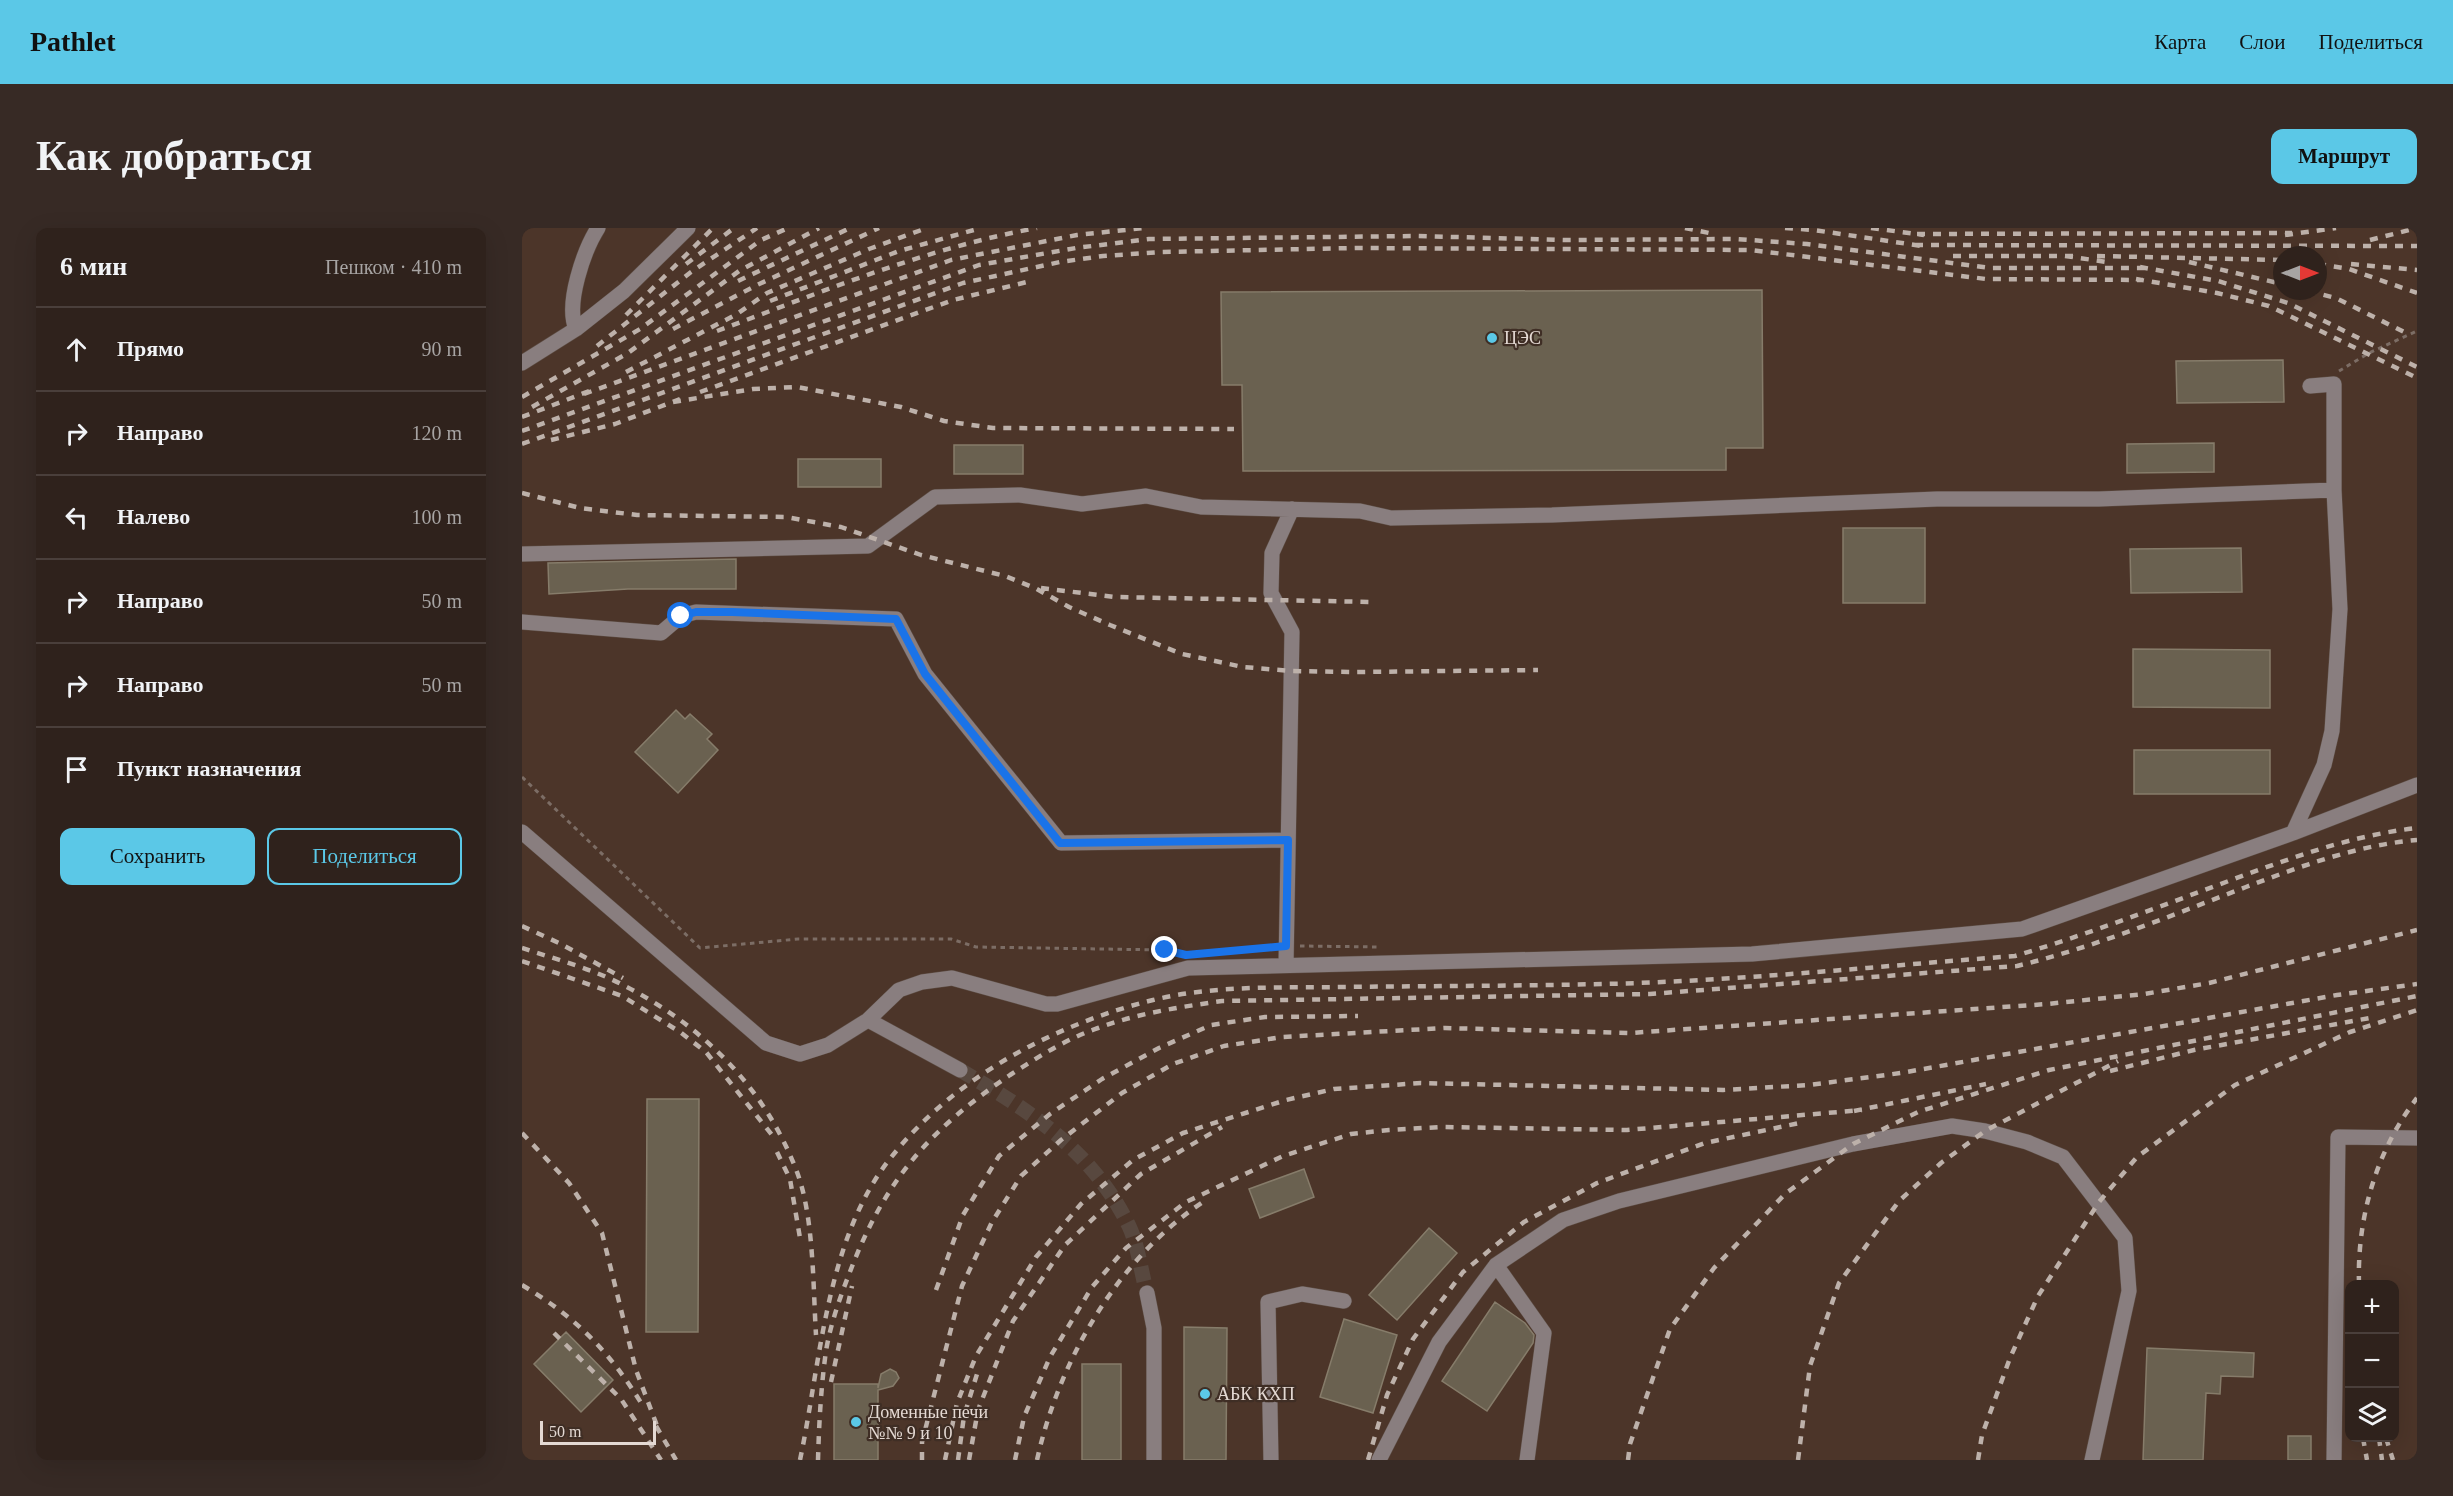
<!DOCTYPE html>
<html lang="ru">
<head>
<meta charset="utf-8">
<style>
	body { margin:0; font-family:Georgia,serif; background:#372a25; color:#f1f3f6 }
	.controls { position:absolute; right:18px; bottom:18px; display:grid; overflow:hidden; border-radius:12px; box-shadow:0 6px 24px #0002 }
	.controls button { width:54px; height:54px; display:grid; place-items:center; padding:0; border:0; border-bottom:2px solid #4a3f3b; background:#2f221c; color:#f1f3f6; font:30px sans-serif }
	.compass { position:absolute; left:1751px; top:18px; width:54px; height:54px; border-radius:50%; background:#2f221c; box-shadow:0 6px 24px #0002; rotate:90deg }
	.scale { position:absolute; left:18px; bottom:15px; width:116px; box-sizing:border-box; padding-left:6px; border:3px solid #e4d9d3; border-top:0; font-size:16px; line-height:21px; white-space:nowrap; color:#e4d9d3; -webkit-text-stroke:4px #3f2e25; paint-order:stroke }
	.stop { position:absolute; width:18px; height:18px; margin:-14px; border:4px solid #1a73e8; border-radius:50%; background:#fff }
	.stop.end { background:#1a73e8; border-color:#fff; box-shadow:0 2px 6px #0008 }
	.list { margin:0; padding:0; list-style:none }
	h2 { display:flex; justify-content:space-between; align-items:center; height:78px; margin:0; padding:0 24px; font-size:26px }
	h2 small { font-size:20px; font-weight:400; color:#a7a4a3 }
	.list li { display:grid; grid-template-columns:39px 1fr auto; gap:18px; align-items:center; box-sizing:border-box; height:84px; padding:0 24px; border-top:2px solid #4a3f3b }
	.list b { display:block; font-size:22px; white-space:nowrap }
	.list em { font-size:20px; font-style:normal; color:#a7a4a3 }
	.actions { display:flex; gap:12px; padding:18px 24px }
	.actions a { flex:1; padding:14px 0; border:2px solid #5bc8e7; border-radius:12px; text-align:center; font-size:21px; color:#5bc8e7 }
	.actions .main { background:#5bc8e7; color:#111 }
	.icon { flex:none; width:33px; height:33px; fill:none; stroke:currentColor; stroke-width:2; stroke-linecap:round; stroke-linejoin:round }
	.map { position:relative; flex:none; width:1895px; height:1232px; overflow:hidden; border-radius:12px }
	header { display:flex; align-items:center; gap:36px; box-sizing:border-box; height:84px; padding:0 30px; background:#5bc8e7; color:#111 }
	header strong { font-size:28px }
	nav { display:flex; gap:33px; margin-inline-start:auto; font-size:21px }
	.intro { display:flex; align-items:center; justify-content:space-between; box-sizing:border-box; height:144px; padding:0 36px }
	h1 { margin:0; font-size:42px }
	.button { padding:15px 27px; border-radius:12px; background:#5bc8e7; color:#111; font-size:21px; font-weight:700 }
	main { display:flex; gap:36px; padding:0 36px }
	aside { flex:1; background:#2f221c; border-radius:12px; box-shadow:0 6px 24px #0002 }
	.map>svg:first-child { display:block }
	.built { fill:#4c3529; fill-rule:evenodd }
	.building { fill:#6a6150; stroke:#867c6a; stroke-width:1.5 }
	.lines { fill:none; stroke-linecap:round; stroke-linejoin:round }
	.minor-tunnel { stroke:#58483f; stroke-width:15; stroke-dasharray:15 8; stroke-linecap:butt }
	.minor-casing { stroke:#5d4d44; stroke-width:16 }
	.path { stroke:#7c6d65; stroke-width:3; stroke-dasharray:4.5 4.5; stroke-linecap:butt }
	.minor { stroke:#897e7f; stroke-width:15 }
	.rail { stroke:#bdb1aa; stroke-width:4.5; stroke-dasharray:8 8; stroke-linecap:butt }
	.route { stroke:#1a73e8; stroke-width:8 }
	.poi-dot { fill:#5bc8e7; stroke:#3f2e25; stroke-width:2 }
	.labels { text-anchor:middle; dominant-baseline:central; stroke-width:4.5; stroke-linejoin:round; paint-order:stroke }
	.poi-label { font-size:18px; fill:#e4d9d3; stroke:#3f2e25; text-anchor:start }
</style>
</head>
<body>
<header>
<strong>Pathlet</strong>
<nav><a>Карта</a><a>Слои</a><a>Поделиться</a></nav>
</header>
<div class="intro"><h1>Как добраться</h1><a class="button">Маршрут</a></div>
<main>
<aside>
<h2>6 мин<small>Пешком · 410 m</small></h2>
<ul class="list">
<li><svg class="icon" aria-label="ahead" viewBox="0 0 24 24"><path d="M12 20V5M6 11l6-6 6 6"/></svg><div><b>Прямо</b></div><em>90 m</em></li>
<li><svg class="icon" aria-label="right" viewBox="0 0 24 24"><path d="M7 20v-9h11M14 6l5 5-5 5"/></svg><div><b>Направо</b></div><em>120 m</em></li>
<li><svg class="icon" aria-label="left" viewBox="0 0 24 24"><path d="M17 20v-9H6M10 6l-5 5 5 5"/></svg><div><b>Налево</b></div><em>100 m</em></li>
<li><svg class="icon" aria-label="right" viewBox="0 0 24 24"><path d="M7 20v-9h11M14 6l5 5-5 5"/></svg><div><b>Направо</b></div><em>50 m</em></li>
<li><svg class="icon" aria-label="right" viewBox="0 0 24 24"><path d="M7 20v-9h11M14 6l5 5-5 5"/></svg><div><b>Направо</b></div><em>50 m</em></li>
<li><svg class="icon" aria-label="arrive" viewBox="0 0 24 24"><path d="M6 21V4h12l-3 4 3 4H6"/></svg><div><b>Пункт назначения</b></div></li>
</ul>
<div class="actions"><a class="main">Сохранить</a><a>Поделиться</a></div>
</aside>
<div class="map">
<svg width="1895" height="1232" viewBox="0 0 1895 1232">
	<rect width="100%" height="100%" fill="#3f2e25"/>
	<!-- built -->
	<path class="built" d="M0,0H1895V1232H0ZM1760,27H1796V63H1760ZM1828,1056H1872V1210H1828Z"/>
	<!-- building -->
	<path class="building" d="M1240,62L1241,220H1204V242L721,243L720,157H700L699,64Z
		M1761,132L1762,174L1655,175L1654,133Z
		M1692,215V244L1605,245V216Z
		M432,217H501V246H432Z
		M276,231H359V259H276Z
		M1321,300H1403V375H1321Z
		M1719,320L1720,364L1609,365L1608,321Z
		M214,331V361H106L27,366L26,335Z
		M1611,421L1748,422V480L1611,479Z
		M154,482L163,491L168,486L190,506L185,511L196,522L156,565L113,524Z
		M1612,522H1748V566H1612Z
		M125,871H177L176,1104H124Z
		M782,941L792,969L738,990L727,961Z
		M907,1000L935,1025L875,1092L847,1067Z
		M973,1074L1003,1095L1012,1107L1011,1115L965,1183L920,1153Z
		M822,1091L875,1107L851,1185L798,1169Z
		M662,1099L705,1100L704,1232H662Z
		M44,1104L91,1152L59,1184L12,1136Z
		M1625,1120L1732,1125L1731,1149L1699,1148L1698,1166L1684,1165L1681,1232H1621Z
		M560,1136H599V1232H560Z
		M368,1141L374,1144L377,1150L371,1158L356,1162V1232H312V1156H356V1160L359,1146Z
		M1766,1208H1789V1232H1766Z"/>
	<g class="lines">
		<!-- minor-tunnel -->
		<path class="minor-tunnel" d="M438,842C508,883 570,922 607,998C616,1017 619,1044 625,1065"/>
		<defs>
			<path id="minor" d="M54,101C43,76 62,22 76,0
				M0,135L54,101L102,63L166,0
				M0,326L346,318L413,269L498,267L560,276L624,268L679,279L838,283L869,290L1030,287L1415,271H1577L1812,262V156L1788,158
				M0,394L139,405L159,388L174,384L374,391L403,446L539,615L766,612
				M0,604L244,815L278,826L306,817L346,792L377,762L400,754L430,750L524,776H535L666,740L1230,726L1500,701L1771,605L1895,557
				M1771,605L1802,537L1810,503L1818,381L1812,262
				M764,737L770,404L749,365L750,325L770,281
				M346,792L438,842
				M974,1037L1022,1105L1005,1232
				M625,1065L632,1100V1232
				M749,1232L746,1074L780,1066L822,1073
				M857,1232L917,1114L974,1037L1041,992L1097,973L1331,916L1430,898L1463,903L1505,914L1541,929L1603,1010L1607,1063L1570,1232
				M1812,1232L1816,909L1895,910"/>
		</defs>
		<!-- minor casing -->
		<use href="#minor" class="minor-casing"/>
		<!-- path -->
		<path class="path" d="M1817,143L1847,125L1895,103
			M0,549L178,720L276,711H429L454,719L643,722L658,726
			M778,718L858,719
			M721,722L750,719"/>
		<!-- minor -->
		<use href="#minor" class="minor"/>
		<!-- rail -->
		<path class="rail" d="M1163,0L1187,5
			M1263,0L1292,2L1400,18
			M1349,0L1402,7
			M1395,6L1770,5
			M1763,7L1814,0
			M1848,12L1895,0
			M1393,17L1895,18
			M1431,28H1551
			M1543,28L1585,34
			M1575,28L1760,32
			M1667,34L1760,56
			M164,36L212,0
			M1796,36L1827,41L1895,65
			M1829,36L1895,42
			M1618,39L1696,53L1766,75L1895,139
			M1614,51L1695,65L1747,78L1895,150
			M216,53L328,0
			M1786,63L1814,70L1888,107
			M248,73L377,23L459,0
			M104,87L191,0
			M151,101L235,57L357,0
			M195,103C300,64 404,20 515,0
			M75,118L169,44L235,0
			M104,144L215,86L245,65L347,21L405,0
			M178,164L431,72L509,53
			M62,166L429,32L555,7L622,0
			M0,169L118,101L239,12L266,0
			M151,174L231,161L275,159L379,179L422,193L471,200L712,201
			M10,179L106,125L217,43L297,0
			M0,189L70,162
			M0,203L457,37L554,20L627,11L895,8L1045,12L1213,11L1285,16L1468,40H1624
			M29,212L93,196L158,171
			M0,216L441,55L538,34L581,28L640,24L834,20L1229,22L1464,51L1621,52
			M0,265L58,280L115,287L264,289L319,299L399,327L483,348L513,360L547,379L588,397L660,426L721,439L769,443L835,444L1016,442
			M519,360L593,369L852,374
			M0,698L37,715L101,750
			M0,720C33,731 68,740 99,756C179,796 243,859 275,944C292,989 291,1059 294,1107
			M0,733L100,768L158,804L184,824L250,907
			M1588,843L1672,822L1853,789
			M1332,883L1464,856
			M0,905L47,955L80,1005L114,1142L137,1203
			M255,924L268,951L279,1016
			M1837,1056C1835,990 1854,923 1895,870
			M0,1057C55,1090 88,1124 121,1178
			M414,1062L441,987L477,928L528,886L580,851L637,820L689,797L743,789L836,788
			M32,1105L99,1171L139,1232
			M309,1154L330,1058
			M134,1198L154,1232
			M1841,1210L1845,1232
			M1857,1210L1860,1232
			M1864,1210L1871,1232
			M278,1232C299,1133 304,1008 371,927C434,848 534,796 631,772C692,757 756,760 818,759C906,758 993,758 1081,756C1218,753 1356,738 1493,728C1567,706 1639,678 1712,651C1772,629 1831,607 1895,600
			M296,1232C297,1196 299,1158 304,1123C309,1093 320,1064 331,1036C366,948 410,900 488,847C516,829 544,811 576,800C617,785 658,779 700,773L1128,766L1495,738C1573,719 1648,688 1724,659C1779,638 1836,617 1895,612
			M400,1232V1214L440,1058L470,994L499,948L539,912L600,865L651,836L702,818L760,809L923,800L1108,805L1525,776L1622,766L1687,755L1895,702
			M423,1232L435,1175L454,1128L514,1029L559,976L611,932L661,905L764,872L812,861L899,855L1201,862L1287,857L1379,845L1815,767L1895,756
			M436,1232L442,1188L455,1146
			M447,1232L456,1182L491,1093L543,1017L619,946L700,899
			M493,1232L502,1189L528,1129L570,1059L604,1020L664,974L761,928L829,906L867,902L919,899L1105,902L1340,882
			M515,1232C537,1132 597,1028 684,972
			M846,1232L865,1167L891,1111L941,1044L1002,994L1075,955L1183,915L1282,894
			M1106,1232L1108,1216L1148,1101L1192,1040L1263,966L1331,916L1396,884L1527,842L1895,768
			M1276,1232L1288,1138L1317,1055L1377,973L1419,935L1463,903L1596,833
			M1456,1232L1460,1207L1488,1130L1516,1068L1577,974L1615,929L1713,857L1828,804L1895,782"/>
	</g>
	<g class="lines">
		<!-- route -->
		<path class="route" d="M159,388L174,384H210L374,391L403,446L538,615L766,612L764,718L664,727L643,722"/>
	</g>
	<!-- markers -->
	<g class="poi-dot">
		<circle cx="970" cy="110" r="6"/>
		<circle cx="683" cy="1166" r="6"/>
		<circle cx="334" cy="1194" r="6"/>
	</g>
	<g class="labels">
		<!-- poi labels -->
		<g class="poi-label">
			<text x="982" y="110">ЦЭС</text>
			<text x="695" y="1166">АБК КХП</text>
			<text x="346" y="1184">Доменные печи<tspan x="346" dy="21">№№ 9 и 10</tspan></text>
		</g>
	</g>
</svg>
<div class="controls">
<button>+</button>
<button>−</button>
<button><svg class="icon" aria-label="layers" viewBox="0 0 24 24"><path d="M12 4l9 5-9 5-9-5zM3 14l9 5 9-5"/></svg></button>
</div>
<svg class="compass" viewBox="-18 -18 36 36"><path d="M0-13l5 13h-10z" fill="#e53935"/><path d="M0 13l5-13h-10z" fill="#a7a4a3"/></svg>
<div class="scale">50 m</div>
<div class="stop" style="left:159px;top:388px"></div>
<div class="stop end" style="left:643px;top:722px"></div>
</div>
</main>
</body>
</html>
